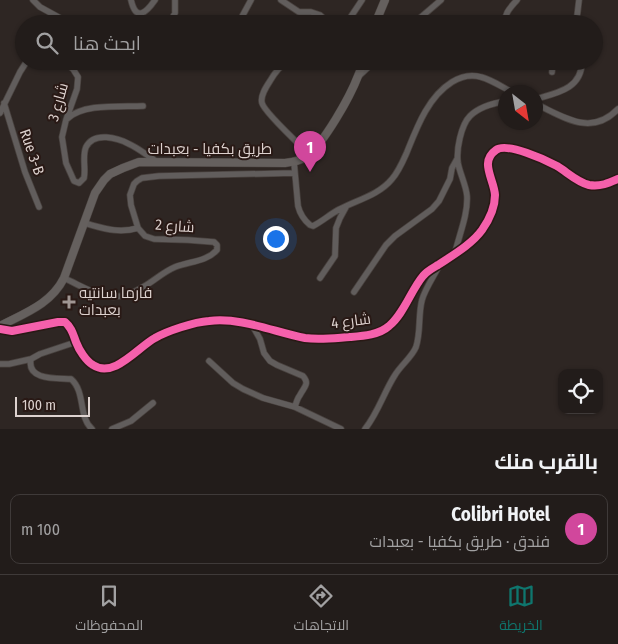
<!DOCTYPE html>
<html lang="ar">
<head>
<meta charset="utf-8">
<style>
	body { margin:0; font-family:"Fira Sans Condensed",Cairo,sans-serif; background:#2e2927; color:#f1f3f6; direction:rtl }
	.controls { position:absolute; right:15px; bottom:15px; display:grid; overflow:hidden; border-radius:10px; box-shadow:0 1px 4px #0004 }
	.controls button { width:45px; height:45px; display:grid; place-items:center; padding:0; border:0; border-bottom:1px solid #3f3a39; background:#221c1a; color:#f1f3f6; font:25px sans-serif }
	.compass { position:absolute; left:498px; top:85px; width:45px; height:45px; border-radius:50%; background:#221c1a; box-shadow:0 1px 4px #0004; rotate:149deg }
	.scale { position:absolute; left:15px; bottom:12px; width:75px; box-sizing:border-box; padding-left:5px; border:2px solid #ddd2cf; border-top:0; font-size:14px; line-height:18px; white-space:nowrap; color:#ddd2cf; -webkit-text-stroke:4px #291915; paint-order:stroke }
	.you { position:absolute; left:275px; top:238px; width:18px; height:18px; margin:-12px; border:4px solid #fff; border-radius:50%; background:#1a73e8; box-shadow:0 0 0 8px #1a73e833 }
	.badge { display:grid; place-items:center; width:32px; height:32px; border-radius:50%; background:#0f766e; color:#fff; font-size:16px; font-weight:700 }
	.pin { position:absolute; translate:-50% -41px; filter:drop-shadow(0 1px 2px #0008) }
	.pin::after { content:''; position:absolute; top:26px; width:18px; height:15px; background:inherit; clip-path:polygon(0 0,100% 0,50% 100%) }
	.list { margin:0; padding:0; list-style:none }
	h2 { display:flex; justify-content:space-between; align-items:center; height:65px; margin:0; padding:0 20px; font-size:21px }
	h2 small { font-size:16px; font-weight:400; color:#a2a1a2 }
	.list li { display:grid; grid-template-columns:32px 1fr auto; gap:15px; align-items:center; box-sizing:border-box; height:70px; margin:0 10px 10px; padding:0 10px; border:1px solid #3f3a39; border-radius:10px }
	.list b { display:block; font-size:19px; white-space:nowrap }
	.list p { margin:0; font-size:16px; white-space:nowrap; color:#a2a1a2 }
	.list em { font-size:16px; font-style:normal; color:#a2a1a2 }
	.icon { flex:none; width:28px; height:28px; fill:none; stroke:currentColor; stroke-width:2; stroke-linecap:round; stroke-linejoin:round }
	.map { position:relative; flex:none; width:618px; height:429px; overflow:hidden; direction:ltr }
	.search { position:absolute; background:#221c1a; box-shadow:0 1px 4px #0004; left:15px; right:15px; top:15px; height:55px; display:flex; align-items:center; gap:12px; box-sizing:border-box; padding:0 18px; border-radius:28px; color:#a2a1a2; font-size:19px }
	.sheet { height:145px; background:#221c1a }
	nav { display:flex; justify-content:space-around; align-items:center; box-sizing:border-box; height:70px; border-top:1px solid #3f3a39; background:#221c1a; font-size:14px; color:#a2a1a2 }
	nav a { display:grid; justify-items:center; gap:2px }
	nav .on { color:#0f766e }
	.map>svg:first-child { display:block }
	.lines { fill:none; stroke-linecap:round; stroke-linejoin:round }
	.minor-casing { stroke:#49423f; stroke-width:7 }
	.secondary-casing { stroke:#49423f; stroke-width:9 }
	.minor { stroke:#615d5c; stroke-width:5.5 }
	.secondary { stroke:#65605e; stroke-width:8 }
	.cycleway-casing { stroke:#291915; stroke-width:11 }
	.cycleway { stroke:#f560ab; stroke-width:8 }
	.poi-dot { fill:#a09693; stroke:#291915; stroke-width:2 }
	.labels { text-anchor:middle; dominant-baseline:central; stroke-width:4; stroke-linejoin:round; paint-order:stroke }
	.street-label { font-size:15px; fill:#ddd2cf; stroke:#291915 }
	.poi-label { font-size:15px; fill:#ddd2cf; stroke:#291915; text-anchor:start }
</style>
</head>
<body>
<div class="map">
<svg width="618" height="429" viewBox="0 0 618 429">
	<rect width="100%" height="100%" fill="#2e2623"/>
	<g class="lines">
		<defs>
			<path id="minor" d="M33,0L40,7L71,24
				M131,0C136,22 146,13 155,0
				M281,0L299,12H311L320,15L330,24
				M169,24L175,13V0
				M238,24L251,0
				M346,24L362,0
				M413,24L441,0
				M506,24C503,14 511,7 517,0
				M578,24L577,17L579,0
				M62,61L73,69L78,77L77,89L66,120L62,137L66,163L74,181L79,183L84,178C86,168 82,156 86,147C94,131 118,138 129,144C138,148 145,154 153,159L156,162
				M288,61C280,66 274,74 270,81C266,87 260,96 262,103C264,112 301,146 309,154
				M552,72L553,61
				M360,75L375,61
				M536,99C557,93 582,89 582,61
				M4,103L25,172L39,207
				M536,104C564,117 591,137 618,109
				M0,113L20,72L27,61
				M67,119C83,103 121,107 143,106
				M294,162L298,206C300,214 304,220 310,225L313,226C323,221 330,214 340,209C357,200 379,195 392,179C399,171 403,161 407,152C417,127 428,97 452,82C460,77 471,74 481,77C492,80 502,87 512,92
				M84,223C103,228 118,234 138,228
				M455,253C459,235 468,215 467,196C466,185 460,174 458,163C456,150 461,125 470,116C479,107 494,103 506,101
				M64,278C94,292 111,307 143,287C154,281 163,272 175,267C190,261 206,262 217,250V245L214,242L188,240L154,239L145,236L138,228L131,205L130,195L134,184L137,181L142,178L159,176L294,173
				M320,278L335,256L336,228L340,218L346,207
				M354,292L386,245L395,236L432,209L439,201L450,179L452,168L457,159
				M252,325L260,339L264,353L270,361L277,365L303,376C310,384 304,387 300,395C297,399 296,403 295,407
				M0,329L12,331L58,322H65C72,328 73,334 76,342C79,350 86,361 93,365C114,379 138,347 155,338C167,331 194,322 209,321C241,317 274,332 305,338C320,340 335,338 350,337C363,336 379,335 389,326C404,314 411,290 423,276C427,271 433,268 438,265C453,255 472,244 482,230C489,220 495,207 495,195C494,179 479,162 496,150C507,142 546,160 557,166C567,172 577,182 589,185C600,187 609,183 618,179
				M76,342L40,354L31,359C26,381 58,378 71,379C86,392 78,417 92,429
				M209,361L233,383L243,389L263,398L295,407L341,429
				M0,364H9L31,359
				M112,429L131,421L153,403
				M365,429C378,413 384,392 395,375C401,365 412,357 416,347C421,332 418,315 422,300C425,289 434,276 439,266"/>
			<path id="secondary" d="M375,24L385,0
				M0,326C25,313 51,304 64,278L95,193L104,180L110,174L123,168L139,162L285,163C293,162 301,161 307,156C324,143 350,97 358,76C360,72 362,66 363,61"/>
		</defs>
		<!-- minor casing -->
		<use href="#minor" class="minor-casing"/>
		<!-- secondary casing -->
		<use href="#secondary" class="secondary-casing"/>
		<!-- minor -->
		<use href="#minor" class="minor"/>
		<!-- secondary -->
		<use href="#secondary" class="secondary"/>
		<defs>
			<path id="cycleway" d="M0,329L12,331L58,322H65C72,328 73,334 76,342C79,350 86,361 93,365C114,379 138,347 155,338C167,331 194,322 209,321C241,317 274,332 305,338C320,340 335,338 350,337C363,336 379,335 389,326C404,314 411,290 423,276C427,271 433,268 438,265C453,255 472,244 482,230C489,220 495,207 495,195C494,179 479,162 496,150C507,142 546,160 557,166C567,172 577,182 589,185C600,187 609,183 618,179"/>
		</defs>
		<!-- cycleway casing -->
		<use href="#cycleway" class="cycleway-casing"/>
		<!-- cycleway -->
		<use href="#cycleway" class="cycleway"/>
	</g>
	<!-- markers -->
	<path class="poi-dot" d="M66.5 294.5h5v5h5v5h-5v5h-5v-5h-5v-5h5z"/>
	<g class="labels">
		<!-- street labels -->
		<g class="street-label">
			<text transform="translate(58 102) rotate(-74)">شارع 3</text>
			<text x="210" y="149">طريق بكفيا - بعبدات</text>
			<text transform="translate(32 152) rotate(71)">Rue 3-B</text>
			<text transform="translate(175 226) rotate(4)">شارع 2</text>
			<text transform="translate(351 321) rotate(-7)">شارع 4</text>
		</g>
		<!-- poi labels -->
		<g class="poi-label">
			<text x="79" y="293">فارما سانتيه<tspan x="79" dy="17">بعبدات</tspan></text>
		</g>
	</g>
</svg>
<div class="controls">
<button><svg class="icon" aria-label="locate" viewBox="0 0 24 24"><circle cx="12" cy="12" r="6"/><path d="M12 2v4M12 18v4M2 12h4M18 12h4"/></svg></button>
</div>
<svg class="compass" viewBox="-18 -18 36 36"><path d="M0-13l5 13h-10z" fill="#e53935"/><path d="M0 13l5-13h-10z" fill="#a2a1a2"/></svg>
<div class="scale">100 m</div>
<div class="you"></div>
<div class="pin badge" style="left:310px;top:172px;background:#d1479c">1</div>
<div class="search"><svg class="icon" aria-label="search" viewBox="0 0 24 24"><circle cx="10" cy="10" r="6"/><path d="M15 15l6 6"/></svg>ابحث هنا</div>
</div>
<section class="sheet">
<h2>بالقرب منك<small></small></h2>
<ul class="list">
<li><span class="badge" style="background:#d1479c">1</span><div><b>Colibri Hotel</b><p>فندق · طريق بكفيا - بعبدات</p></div><em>100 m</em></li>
</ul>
</section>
<nav>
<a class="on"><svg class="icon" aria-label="map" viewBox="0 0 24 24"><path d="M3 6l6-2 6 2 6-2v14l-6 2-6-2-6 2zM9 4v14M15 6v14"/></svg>الخريطة</a>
<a><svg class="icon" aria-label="directions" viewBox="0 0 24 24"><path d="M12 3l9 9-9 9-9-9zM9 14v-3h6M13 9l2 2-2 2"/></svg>الاتجاهات</a>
<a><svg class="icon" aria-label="saved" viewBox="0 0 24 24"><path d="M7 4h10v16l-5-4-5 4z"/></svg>المحفوظات</a>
</nav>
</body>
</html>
